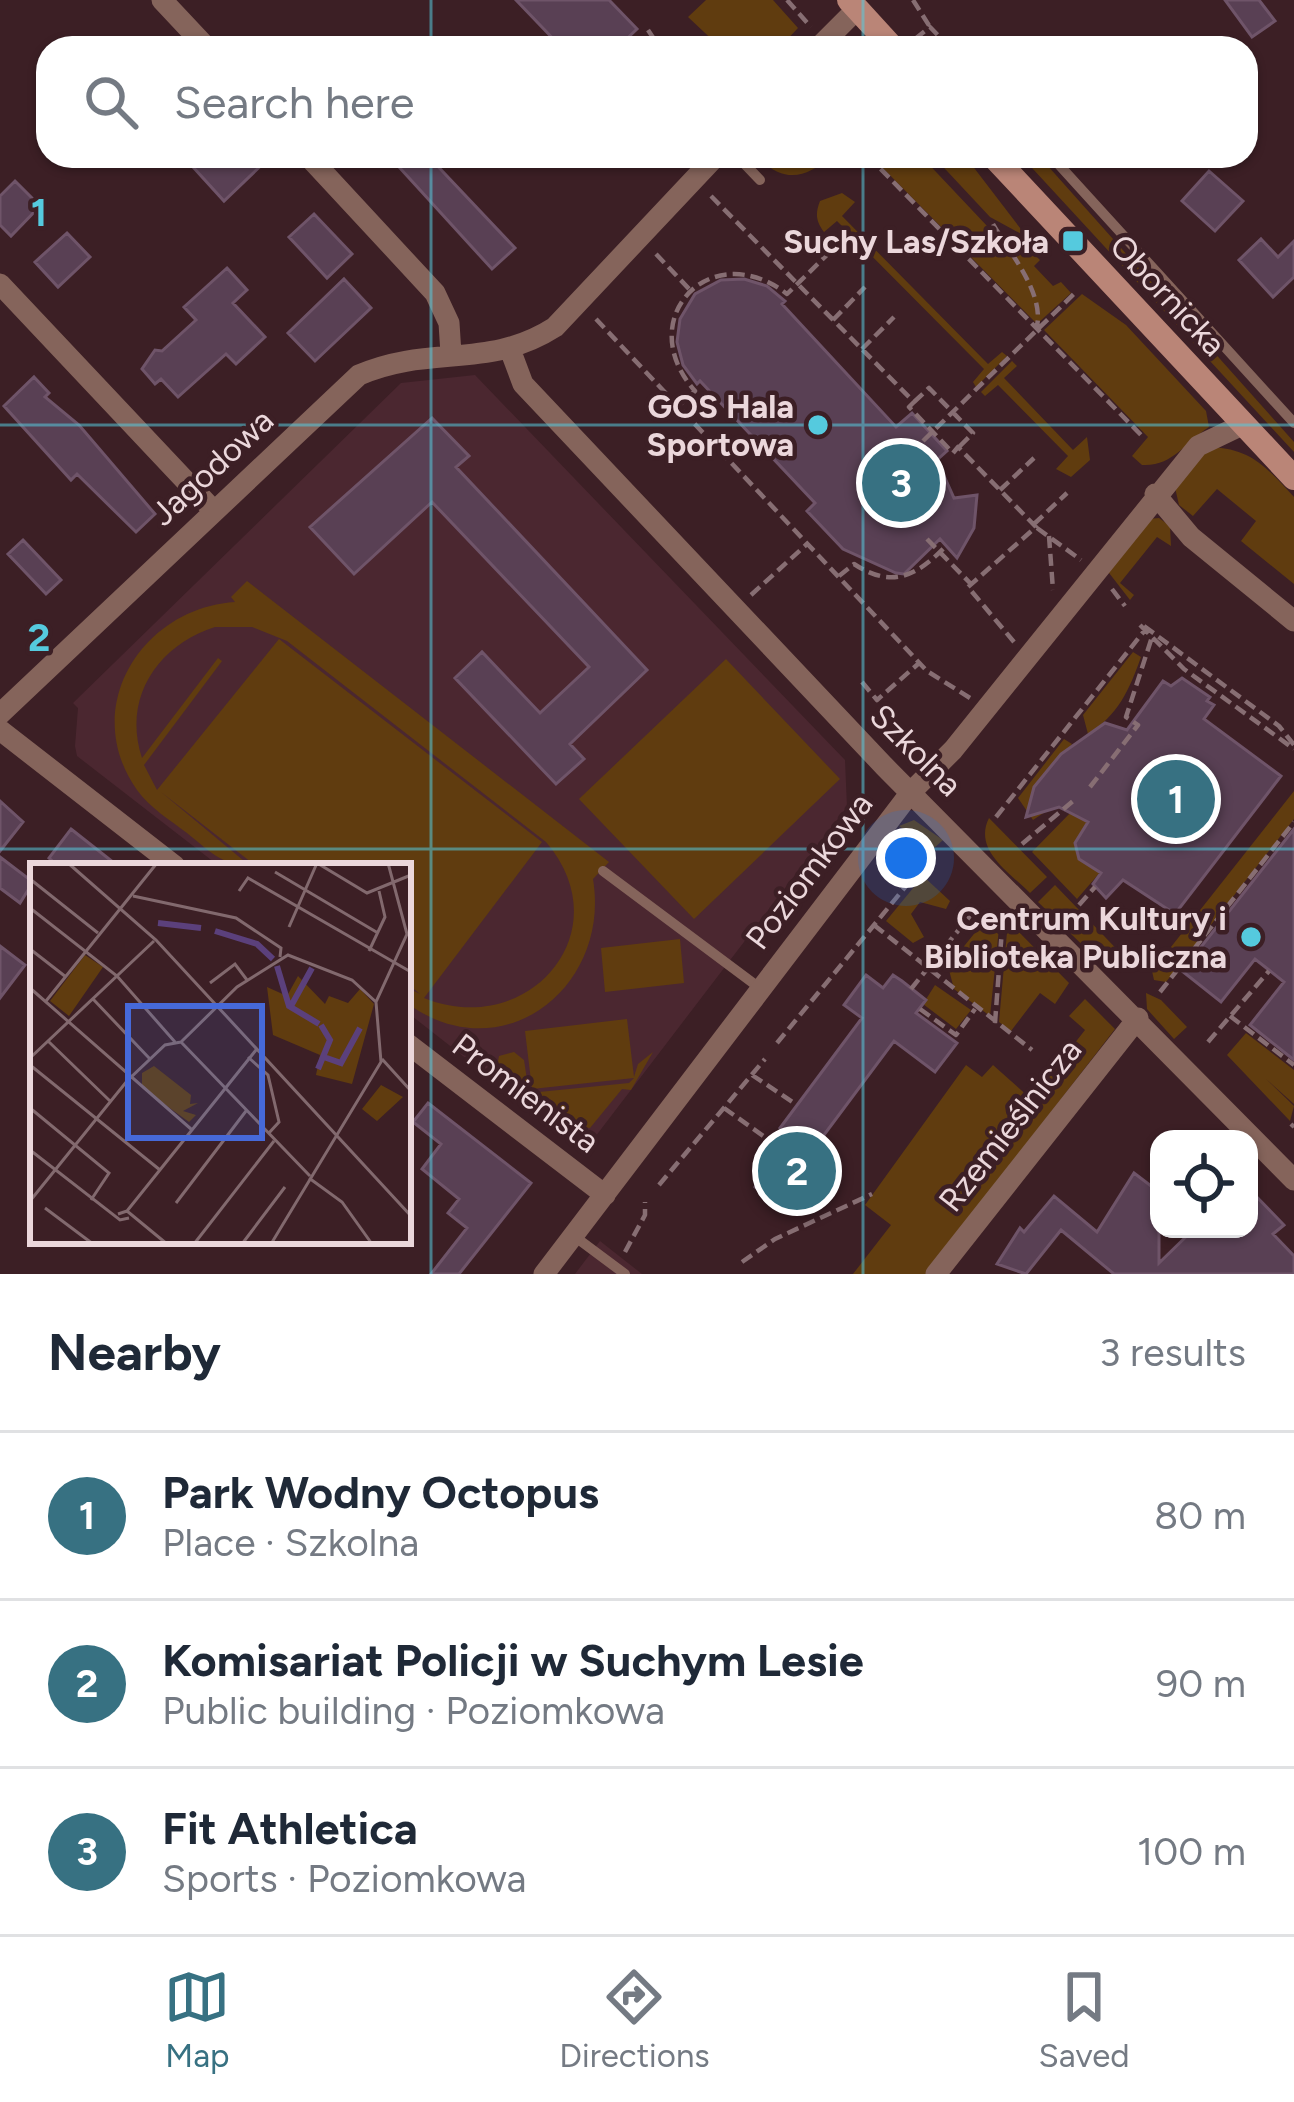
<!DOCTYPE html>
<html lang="en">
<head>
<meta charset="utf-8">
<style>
	body { margin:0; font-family:Figtree,sans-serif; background:#f2f2f3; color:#1f2937 }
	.controls { position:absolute; right:36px; bottom:36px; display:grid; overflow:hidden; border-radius:24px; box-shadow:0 3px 9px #0004 }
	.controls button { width:108px; height:108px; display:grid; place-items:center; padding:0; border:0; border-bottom:3px solid #e0e1e3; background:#fff; color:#1f2937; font:60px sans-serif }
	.you { position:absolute; left:906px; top:858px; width:42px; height:42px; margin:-30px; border:9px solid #fff; border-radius:50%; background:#1a73e8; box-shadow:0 0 0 18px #1a73e833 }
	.badge { display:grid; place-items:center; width:78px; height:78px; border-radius:50%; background:#377182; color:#fff; font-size:39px; font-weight:700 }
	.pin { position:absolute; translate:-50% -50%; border:6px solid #fff; box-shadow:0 3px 12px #0006 }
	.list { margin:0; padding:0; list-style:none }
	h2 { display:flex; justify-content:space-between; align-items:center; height:156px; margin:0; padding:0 48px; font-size:51px }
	h2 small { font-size:39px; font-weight:400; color:#747a83 }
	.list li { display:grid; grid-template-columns:78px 1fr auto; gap:36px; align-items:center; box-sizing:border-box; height:168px; padding:0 48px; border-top:3px solid #e0e1e3 }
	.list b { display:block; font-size:45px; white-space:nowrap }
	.list p { margin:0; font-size:39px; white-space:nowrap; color:#747a83 }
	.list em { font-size:39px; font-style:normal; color:#747a83 }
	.icon { flex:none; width:66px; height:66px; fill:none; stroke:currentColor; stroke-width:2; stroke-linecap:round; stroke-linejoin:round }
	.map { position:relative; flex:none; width:1294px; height:1274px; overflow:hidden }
	.search { position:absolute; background:#fff; box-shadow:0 3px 9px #0004; left:36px; right:36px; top:36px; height:132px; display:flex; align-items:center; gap:30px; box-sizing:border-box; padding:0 42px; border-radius:36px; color:#747a83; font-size:45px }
	.sheet { height:660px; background:#fff }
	nav { display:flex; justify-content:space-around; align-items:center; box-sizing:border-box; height:168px; border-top:3px solid #e0e1e3; background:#fff; font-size:33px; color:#747a83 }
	nav a { display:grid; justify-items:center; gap:6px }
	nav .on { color:#377182 }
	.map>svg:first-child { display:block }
	.built { fill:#4b2730 }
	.green { fill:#603c0f; fill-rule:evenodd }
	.building { fill:#594054; stroke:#6f5469; stroke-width:3 }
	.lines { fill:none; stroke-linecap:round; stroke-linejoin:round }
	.path { stroke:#876e73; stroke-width:4.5; stroke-dasharray:12 6; stroke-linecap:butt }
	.lane { stroke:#85645b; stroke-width:10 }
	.street { stroke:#85645b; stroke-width:21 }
	.secondary { stroke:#ba8577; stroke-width:24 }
	.grid { fill:none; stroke:#55cade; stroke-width:3; stroke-opacity:0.55 }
	.poi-dot { fill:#55cade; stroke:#3c1f25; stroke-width:4.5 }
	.labels { text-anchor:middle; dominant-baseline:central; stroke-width:9; stroke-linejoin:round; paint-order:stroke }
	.poi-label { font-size:33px; font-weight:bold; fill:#ebd7db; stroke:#3c1f25; text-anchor:end }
	.street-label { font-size:33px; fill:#ebd7db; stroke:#3c1f25 }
	.inset-river { fill:none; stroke:#5b407c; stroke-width:6 }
	.inset-road { fill:none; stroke:#82696e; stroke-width:3 }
	.view { fill:#4669d9; fill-opacity:0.15; stroke:#4669d9; stroke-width:6 }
	.inset-edge { fill:none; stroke:#ebd7db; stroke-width:6 }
	.grid-label { font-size:39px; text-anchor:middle; font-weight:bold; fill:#55cade; stroke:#3c1f25; stroke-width:9; stroke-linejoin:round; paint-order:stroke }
</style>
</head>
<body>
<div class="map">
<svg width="1294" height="1274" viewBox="0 0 1294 1274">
	<rect width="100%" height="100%" fill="#3c1f25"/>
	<!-- built -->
	<path class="built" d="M475,375L845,760L847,807L592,1141L573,1142L408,1013V866H219L77,756L75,746L78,708L73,703L401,383Z
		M600,1241L642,1274H575Z"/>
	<!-- green -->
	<path class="green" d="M706,0H773L798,28L779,48H721L688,17Z
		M830,156C807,179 783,183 759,158Z
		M871,156H921L988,227L1035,255L1040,260L1034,266L1053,286L1061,282L1071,293L1037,324Z
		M933,156H965L1027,237L990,217Z
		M1021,156H1039L1294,442V452Z
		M842,193L855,202L842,216L988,364L1002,352L1007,356L976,387L973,382L984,369L837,221L824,232C816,221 815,214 820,201Z
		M1082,294L1126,325L1206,411L1209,427C1186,442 1172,467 1142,465L1132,456L1148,437L1044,330Z
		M1012,361L1017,366L1004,378L1073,450L1087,437L1090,460L1071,477L1056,469L1068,456L998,385L985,396L981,392Z
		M1211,447C1252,449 1267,468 1294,497V584L1241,541L1256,521L1217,489L1193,516L1179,505L1174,483Z
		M1159,518L1170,526L1171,546L1157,537L1120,583L1134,595L1130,600L1106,569L1149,519Z
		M247,581L609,862L593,879C611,987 503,1072 408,1004V988L420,994L408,984V866H256L161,792L250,866C223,866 208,850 187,833C170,820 150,808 137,790C79,708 142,608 235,602L231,597ZM215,627H252L287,641L546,842C623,932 527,1040 424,998L542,842L279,639L157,790L144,765L222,661L218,658L142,758C122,698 158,645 215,627Z
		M1133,652L1141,657C1129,691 1118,715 1088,734L1083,715Z
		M726,659L840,779L694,919L579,799Z
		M1064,739L1072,744L1030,797L1029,808L1048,810L1033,820L1018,798Z
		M1294,791V819L1166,982L1154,980L1152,971Z
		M1075,808L1089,822L1074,844L1079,858L1094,867L1109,862L1077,899L1032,852Z
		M989,818L1047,877L1030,893C1009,872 973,850 989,818Z
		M914,820L943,840L933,849L899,826Z
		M923,876L950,901L946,909L920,902L911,914L924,937L913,943L886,921Z
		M1055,885L1131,964L1101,963L1038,902Z
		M996,923L999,928L990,1016L954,989L948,966L982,924L989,930Z
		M1013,926L1069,983L1055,1004L1040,993L1011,1031L999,1022L1007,932Z
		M680,939L684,983L605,992L601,948Z
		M935,985L971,1010L956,1029L923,1004Z
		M1146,993L1161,1000L1187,1027L1174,1039L1147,1009Z
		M1085,999L1115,1029L926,1274H853L891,1225L865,1205L966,1065L982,1077L993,1065L1031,1099L1085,1030L1069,1016Z
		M627,1019L634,1077L638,1064L653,1052L631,1090L622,1089L590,1128L562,1126C541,1102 517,1094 496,1072L499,1056L514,1052L524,1060L529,1093L629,1083L634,1078L532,1089L525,1031Z
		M1246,1033L1294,1070V1104L1266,1079L1294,1106L1290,1121L1227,1055Z"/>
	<!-- building -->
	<path class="building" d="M516,0H609L637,29L617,48H562Z
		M1225,0H1259L1275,21L1252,37Z
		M183,156H271L224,201Z
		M389,156H428L515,248L492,269Z
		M1209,171L1243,201L1215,231L1182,201Z
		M15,181L40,206L11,236L0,225V196Z
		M314,214L352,254L327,278L289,237Z
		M67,233L90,257L58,287L35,262Z
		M1261,239L1278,257L1294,241V277L1273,297L1239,260Z
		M227,268L247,290L233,303L265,337L236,364L226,354L178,397L161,379L155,384L142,369L155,350L162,351L196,320L184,307Z
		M344,279L371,308L315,361L288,333Z
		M744,279L767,286L785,301L782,304L896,427L912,413L947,451L937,460L954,498L977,495L974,528L957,558L940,539L904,574L896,573L843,549L807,511L815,503L700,381L697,384L683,365L677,342L680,319L695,294L721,280Z
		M34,377L49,393L45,397L79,425L155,514L136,532L77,474L71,480L4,406Z
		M432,418L469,456L456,467L647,670L570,744L584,759L556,784L455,678L482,652L540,713L589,667L432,502L354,574L310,527Z
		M23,540L61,580L46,594L8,554Z
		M1182,678L1210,697L1207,701L1214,705L1204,719L1281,776L1175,914L1123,880L1106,898L1093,884L1101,873L1079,859L1075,843L1088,822L1059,807L1026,817L1034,787L1061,754L1105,723L1127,730L1163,681L1171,686Z
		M0,801L23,822L0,851Z
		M71,829L118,866H58L49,858Z
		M1294,829V1060L1250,1025L1284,982L1269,970L1255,959L1221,1002L1182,971Z
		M0,857L33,882L20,903L0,888Z
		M0,946L25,965L0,998Z
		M866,975L883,988L893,975L902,981L926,1000L916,1013L957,1043L935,1072L894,1041L812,1151L825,1160L787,1210L755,1187L792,1137L780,1128L862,1018L844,1005Z
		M428,1103L531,1183L459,1274H431L467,1228L448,1213L459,1199L422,1169L441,1144L413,1122Z
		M1134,1173L1159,1192V1263L1194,1229H1249V1189L1284,1225L1273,1234L1294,1256V1274H1114L1061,1230L1026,1274L997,1264L1020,1228L1024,1232L1054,1196L1097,1232Z"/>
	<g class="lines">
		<!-- path -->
		<path class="path" d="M787,0L811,27
			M913,0L930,27
			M648,30L660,48
			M915,39L930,27L950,48
			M868,156L1144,438
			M711,196L914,402L909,407L953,453L958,447L1036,527L968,587L1014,642
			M993,224C1009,252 1044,292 1037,326
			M656,254L691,291
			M596,319L927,671L970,698
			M833,320L865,287
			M862,349L894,317
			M914,402L929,388L973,433L960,446
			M678,406L695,391C631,319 711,235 787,294L830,252
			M923,441L1077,291
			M1000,490L1034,458
			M1034,524L1067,493
			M1037,528L1081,560
			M1049,536L1053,590
			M927,539L971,584
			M839,576L854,564C892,589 917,576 946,546
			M1112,589L1125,606
			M751,595L807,544
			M1140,625L1184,669L1294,749
			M1144,626L1279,726L1294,745
			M862,682L877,700L918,664
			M1090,787L1138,725L1126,717L1152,637
			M996,817L1145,630
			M1022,844L1073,801
			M1079,905L1095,887
			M874,925L1032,1050
			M911,989L978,906
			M1160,992L1294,822
			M920,1009L956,1035L975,1009
			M1230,1016L1294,1065
			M995,1023L1002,929
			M1208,1042L1269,971
			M777,1043L920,869L925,855
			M752,1075L797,1105
			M724,1108L783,1150
			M1009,1110L1033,1111
			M1291,1127L1294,1124
			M659,1185L765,1059
			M625,1252L645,1215V1202
			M742,1262L775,1239L872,1194"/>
		<!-- lane -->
		<path class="lane" d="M737,156L760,180
			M1051,156L1294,423
			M603,871L761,989
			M574,1236L625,1274"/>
		<!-- street -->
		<path class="street" d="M162,0L207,48
			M818,48L857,9
			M308,156L435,293L449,323L451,354
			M0,284L213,510
			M511,352L523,384L884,766L1294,1180
			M1155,494L1191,537L1294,621
			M0,714L359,375C431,344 488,370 555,327L716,156
			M0,730L175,866
			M408,1044L605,1195
			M544,1274L911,792L953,750L1198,446L1244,424
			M936,1274L1138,1018"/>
		<!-- secondary -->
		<path class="secondary" d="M849,0L893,48
			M993,156L1294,478"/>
	</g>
	<!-- grid -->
	<path class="grid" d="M431,0V48M863,0V48M431,156V1274M863,156V1274M0,425H1294M0,849H1294"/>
	<!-- markers -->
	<g class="poi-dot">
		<rect x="1061" y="229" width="24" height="24" rx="6"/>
		<circle cx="818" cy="425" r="12"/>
		<circle cx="1251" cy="937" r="12"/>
	</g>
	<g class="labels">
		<!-- poi labels -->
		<g class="poi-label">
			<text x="1049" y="241">Suchy Las/Szkoła</text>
			<text x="794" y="406">GOS Hala<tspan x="794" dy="38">Sportowa</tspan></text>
			<text x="1227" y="918">Centrum Kultury i<tspan x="1227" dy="38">Biblioteka Publiczna</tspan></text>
		</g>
		<!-- street labels -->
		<g class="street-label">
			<text transform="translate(1168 295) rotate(47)">Obornicka</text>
			<text transform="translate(212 467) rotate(-43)">Jagodowa</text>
			<text transform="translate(916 750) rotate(45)">Szkolna</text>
			<text transform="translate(809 871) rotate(-53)">Poziomkowa</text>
			<text transform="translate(526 1093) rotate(37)">Promienista</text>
			<text transform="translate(1010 1125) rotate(-52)">Rzemieślnicza</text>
		</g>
	</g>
	<!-- overview -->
	<g transform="translate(30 863)">
		<rect width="381" height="381" fill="#3c1f25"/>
		<path d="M55,92L73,104L39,153L20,138ZM268,113L295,141L299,133L318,140L330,126L344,141L322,221L286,212L290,192L243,172L237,124L257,133ZM124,203L161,232L160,241L168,240L153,248L166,252L159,259L112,225V210ZM351,222L373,234L347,258L332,246Z" fill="#603c0f"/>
		<path class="inset-river" d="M128,60L171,65M185,68L227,81L243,96M247,103L259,143L289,161M261,143L282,105M291,193L311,200L330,165M288,206L300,177L291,162"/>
		<path class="inset-road" d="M38,0L126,77L381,353M287,0L337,30L381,12M245,9L348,70M0,16L68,70M209,28L218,15L381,109M103,33L206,55L251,85L250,94M0,45L87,113L145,179M259,64L287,0M0,86L36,114M339,88L355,54L349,28M180,120L205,101L217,117M0,125L161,266M63,136L120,196M16,138L127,0M18,178L80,238M151,179L207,124L258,92L322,117L346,139M151,179L280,313M218,194L238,212L249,259L238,271M0,195L124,78M352,196L381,228M0,202L130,307M0,245L79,310L61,337M0,287L90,357L99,355M279,315L312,339L342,381M0,338L97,218L135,182L151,179M146,340L216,248M15,345L63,381M97,348L226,187M88,351L97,348L137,381M164,381L244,278M212,381L255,324M241,381L351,199L346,139L377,71L358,0"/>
		<path class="view" d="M98,143H232V275H98Z"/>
		<rect width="381" height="381" class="inset-edge"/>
	</g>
	<g class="grid-label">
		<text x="39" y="226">1</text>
		<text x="39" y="651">2</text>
	</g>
</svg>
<div class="controls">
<button><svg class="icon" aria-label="locate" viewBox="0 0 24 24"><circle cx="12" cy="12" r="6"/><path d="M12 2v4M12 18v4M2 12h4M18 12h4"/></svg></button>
</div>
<div class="you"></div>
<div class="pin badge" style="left:1176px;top:799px">1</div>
<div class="pin badge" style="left:797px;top:1171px">2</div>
<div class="pin badge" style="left:901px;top:483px">3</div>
<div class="search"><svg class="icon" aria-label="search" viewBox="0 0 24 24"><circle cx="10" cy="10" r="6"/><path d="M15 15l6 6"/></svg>Search here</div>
</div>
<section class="sheet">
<h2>Nearby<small>3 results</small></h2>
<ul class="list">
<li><span class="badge">1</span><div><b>Park Wodny Octopus</b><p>Place · Szkolna</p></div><em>80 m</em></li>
<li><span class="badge">2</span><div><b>Komisariat Policji w Suchym Lesie</b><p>Public building · Poziomkowa</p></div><em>90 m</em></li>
<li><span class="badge">3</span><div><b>Fit Athletica</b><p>Sports · Poziomkowa</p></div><em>100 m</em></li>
</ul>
</section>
<nav>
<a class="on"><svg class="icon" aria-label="map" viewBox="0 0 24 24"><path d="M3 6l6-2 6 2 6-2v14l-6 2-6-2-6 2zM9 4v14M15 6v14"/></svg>Map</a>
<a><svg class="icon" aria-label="directions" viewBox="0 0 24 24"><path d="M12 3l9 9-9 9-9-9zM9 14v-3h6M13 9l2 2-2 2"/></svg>Directions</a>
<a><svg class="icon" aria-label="saved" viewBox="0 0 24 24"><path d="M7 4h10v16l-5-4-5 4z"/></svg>Saved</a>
</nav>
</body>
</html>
